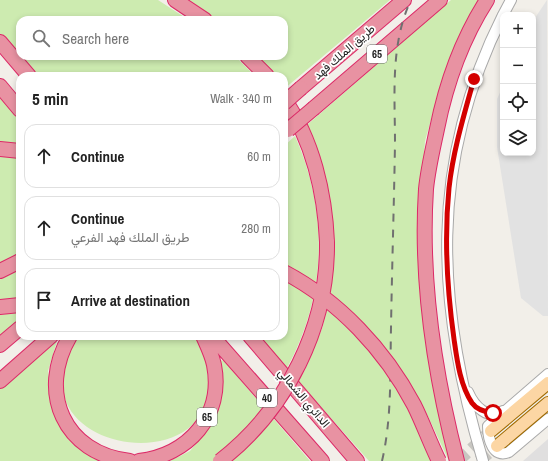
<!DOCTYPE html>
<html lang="en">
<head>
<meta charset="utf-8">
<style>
	body { margin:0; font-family:"Archivo Narrow",Vazirmatn,sans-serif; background:#f6f6f6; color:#222 }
	.controls { position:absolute; right:12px; top:12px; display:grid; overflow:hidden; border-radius:8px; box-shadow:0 2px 6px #0003 }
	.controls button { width:36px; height:36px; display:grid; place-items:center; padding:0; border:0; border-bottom:1px solid #e0e0e0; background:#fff; color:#222; font:20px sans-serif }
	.stop { position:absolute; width:12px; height:12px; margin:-9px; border:3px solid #d40000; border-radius:50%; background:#fff }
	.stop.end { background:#d40000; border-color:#fff; box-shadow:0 1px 4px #0008 }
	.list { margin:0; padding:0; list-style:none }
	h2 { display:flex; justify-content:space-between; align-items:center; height:52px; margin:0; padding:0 16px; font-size:17px }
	h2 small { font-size:13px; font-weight:400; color:#767676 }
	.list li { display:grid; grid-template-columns:26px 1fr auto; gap:12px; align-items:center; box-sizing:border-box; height:64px; margin:0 8px 8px; padding:0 8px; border:1px solid #e0e0e0; border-radius:12px }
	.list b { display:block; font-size:15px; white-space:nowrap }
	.list p { margin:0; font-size:13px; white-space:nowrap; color:#767676 }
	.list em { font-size:13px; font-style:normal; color:#767676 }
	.icon { flex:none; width:22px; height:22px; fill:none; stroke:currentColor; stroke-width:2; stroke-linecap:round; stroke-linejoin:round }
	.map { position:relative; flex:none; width:548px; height:461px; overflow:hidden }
	.search { position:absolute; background:#fff; box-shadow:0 2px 6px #0003; left:16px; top:16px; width:272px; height:44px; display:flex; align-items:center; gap:10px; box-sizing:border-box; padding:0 14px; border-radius:12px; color:#767676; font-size:15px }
	.panel { position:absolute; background:#fff; box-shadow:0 2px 6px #0003; left:16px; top:72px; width:272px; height:268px; border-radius:12px }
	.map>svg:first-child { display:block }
	.residential { fill:#e0dfdf }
	.grass { fill:#cdebb0 }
	.parking { fill:#e2e2e2 }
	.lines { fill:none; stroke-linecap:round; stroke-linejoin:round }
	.primary-tunnel { stroke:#c8c6c1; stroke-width:12; stroke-dasharray:12 6; stroke-linecap:butt }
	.tertiary-casing { stroke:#a9a9a9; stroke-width:12 }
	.primary-casing { stroke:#a06b00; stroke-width:14 }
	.motorway-casing { stroke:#dc2a67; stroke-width:16 }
	.tertiary { stroke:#fff; stroke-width:10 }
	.primary { stroke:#fcd6a4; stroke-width:12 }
	.motorway { stroke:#e892a2; stroke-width:14 }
	.rail { stroke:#707070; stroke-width:2; stroke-dasharray:8 8; stroke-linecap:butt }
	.motorway-bridge-casing { stroke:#dc2a67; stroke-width:16; stroke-linecap:butt }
	.motorway-bridge { stroke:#e892a2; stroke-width:14 }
	.route { stroke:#d40000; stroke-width:5 }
	.labels { text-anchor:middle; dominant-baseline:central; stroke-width:3.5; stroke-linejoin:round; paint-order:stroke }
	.shield { fill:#fff; stroke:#646464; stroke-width:1 }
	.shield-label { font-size:11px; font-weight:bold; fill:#222 }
	.street-label { font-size:12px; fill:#222; stroke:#fff }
</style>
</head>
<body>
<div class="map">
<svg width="548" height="461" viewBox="0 0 548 461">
	<rect width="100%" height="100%" fill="#f2efe9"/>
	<!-- residential -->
	<path class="residential" d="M548,439V461H523Z"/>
	<!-- grass -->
	<path class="grass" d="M0,0H158L189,20H20V56H235L255,76H35L0,35Z
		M187,0H390L284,89V76H274L256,56H284V20H218Z
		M451,0H479L444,74L425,141L418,246L425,329L450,454L449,461L425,410L412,417L431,461H369L298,381L305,370L323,326L333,241L307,125Z
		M0,98L20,121V145L0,143Z
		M295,136C329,213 327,295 287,368L259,336H284V146Z
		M0,155L20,157V298L10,301L0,300Z
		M20,312V321L0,338V315Z
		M76,336H195C198,342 203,348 205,355C208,361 207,369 208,375C219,460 92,461 66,402C59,382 64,354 76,336Z
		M57,341L48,371L56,420L74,445L93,458L100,461H0V389Z
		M220,360L224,361L310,461H170L190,451L210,427L220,396L222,371Z"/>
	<!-- parking -->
	<path class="parking" d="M547,0L548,316H543L521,298L497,147V99L503,86V153H533V21Z"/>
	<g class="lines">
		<!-- primary-tunnel -->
		<path class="primary-tunnel" d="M458,461L491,431
			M479,461L497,446"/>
		<defs>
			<path id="tertiary" d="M503,15L511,0
				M548,374L488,426C488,439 493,459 509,452L548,419
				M468,392C474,406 488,421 503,411
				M483,461C436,305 428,164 503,15"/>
			<path id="primary" d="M491,431L548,383
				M497,446L548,403"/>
			<path id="motorway" d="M175,0L205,20
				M0,42L29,76
				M247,56L267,76
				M0,86L20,110
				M301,88L404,0
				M284,99C313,140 325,194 327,242
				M314,108L440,0
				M0,149L20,151
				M0,271L20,261
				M0,307L20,305
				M70,336C37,392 64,454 130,461
				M212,336L322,461
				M250,336L357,461
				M0,345L20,328
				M0,381L51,336
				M139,461C188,455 224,416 214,365C212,355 207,345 203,336
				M457,461C434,372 420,281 426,189C428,169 433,148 437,129C446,84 462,39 487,0"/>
		</defs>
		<!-- tertiary casing -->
		<use href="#tertiary" class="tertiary-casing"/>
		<!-- primary casing -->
		<use href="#primary" class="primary-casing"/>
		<!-- motorway casing -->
		<use href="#motorway" class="motorway-casing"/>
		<!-- tertiary -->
		<use href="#tertiary" class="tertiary"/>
		<!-- primary -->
		<use href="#primary" class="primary"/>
		<!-- motorway -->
		<use href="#motorway" class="motorway"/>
		<!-- rail -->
		<path class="rail" d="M382,461C392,418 390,372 391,328C392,266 394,205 395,143C395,95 390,44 411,0"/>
		<defs>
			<path id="motorway-bridge" d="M284,103L301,88
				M288,130L314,108
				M284,272C339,301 385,350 414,405C423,423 430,443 439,461
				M220,461C287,409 328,327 327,242"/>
		</defs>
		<!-- motorway-bridge casing -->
		<use href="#motorway-bridge" class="motorway-bridge-casing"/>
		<!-- motorway-bridge -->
		<use href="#motorway-bridge" class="motorway-bridge"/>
	</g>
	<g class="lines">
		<!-- route -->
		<path class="route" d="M474,79C464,115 453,151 449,188C444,238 447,289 454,339C457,360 460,385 472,403C477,410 485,412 493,413"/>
	</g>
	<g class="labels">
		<!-- shield labels -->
		<g class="shield">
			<rect x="367" y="45" width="20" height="18" rx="3"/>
			<rect x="257" y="389" width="20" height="18" rx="3"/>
			<rect x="197" y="408" width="20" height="18" rx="3"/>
		</g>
		<g class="shield-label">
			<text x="377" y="54">65</text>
			<text x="267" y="398">40</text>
			<text x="207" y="417">65</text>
		</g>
		<!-- street labels -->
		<g class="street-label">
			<text transform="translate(344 52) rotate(-41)">طريق الملك فهد</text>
			<text transform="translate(304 398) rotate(50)">الدائري الشمالي</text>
		</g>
	</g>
</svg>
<div class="controls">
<button>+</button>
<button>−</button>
<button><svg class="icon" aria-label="locate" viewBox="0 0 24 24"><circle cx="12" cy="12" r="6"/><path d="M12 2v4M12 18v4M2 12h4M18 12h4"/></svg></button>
<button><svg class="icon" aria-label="layers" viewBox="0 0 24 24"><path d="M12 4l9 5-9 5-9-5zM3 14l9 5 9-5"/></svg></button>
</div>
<div class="stop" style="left:493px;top:413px"></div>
<div class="stop end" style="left:474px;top:79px"></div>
<div class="search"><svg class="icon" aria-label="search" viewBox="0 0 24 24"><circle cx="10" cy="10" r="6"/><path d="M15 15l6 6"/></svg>Search here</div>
<section class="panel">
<h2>5 min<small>Walk · 340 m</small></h2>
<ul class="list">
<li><svg class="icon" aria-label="ahead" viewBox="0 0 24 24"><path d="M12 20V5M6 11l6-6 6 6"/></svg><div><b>Continue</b></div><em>60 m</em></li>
<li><svg class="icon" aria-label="ahead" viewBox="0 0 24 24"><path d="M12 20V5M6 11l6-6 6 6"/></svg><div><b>Continue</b><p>طريق الملك فهد الفرعي</p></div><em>280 m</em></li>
<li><svg class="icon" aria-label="arrive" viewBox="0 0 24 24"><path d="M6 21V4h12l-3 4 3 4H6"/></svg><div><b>Arrive at destination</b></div></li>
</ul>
</section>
</div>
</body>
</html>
